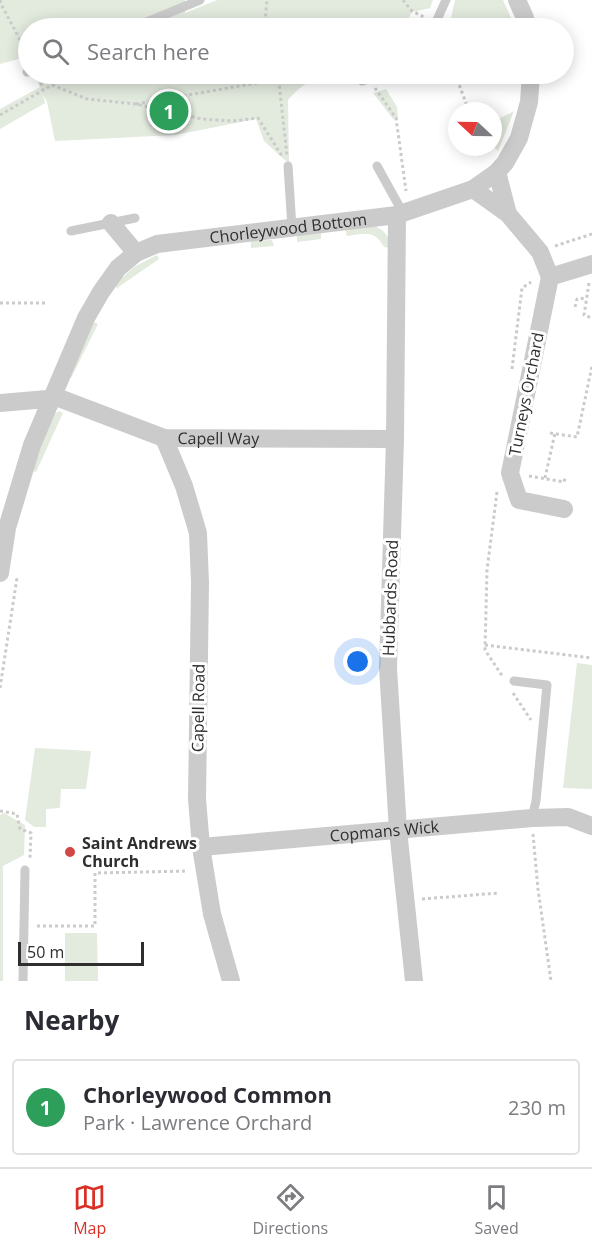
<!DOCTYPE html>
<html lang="en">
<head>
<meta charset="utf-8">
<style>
	body { margin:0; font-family:"Open Sans",sans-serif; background:#f7f7f7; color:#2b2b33 }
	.compass { position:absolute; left:448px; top:102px; width:54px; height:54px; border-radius:50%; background:#fff; box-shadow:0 3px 15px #0003; rotate:292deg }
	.scale { position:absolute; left:18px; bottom:15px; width:126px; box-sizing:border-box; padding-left:6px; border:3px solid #2e2e2e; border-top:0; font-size:16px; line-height:21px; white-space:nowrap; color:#2e2e2e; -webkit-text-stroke:4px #fff; paint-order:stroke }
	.you { position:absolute; left:358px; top:662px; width:21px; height:21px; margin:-15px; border:4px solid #fff; border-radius:50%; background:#1a73e8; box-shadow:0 0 0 9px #1a73e833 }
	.badge { display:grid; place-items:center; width:39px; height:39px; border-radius:50%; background:#d93025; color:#fff; font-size:20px; font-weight:700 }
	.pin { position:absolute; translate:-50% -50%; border:3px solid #fff; box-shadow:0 2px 6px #0006 }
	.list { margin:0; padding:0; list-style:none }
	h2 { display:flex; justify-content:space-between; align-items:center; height:78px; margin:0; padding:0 24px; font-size:26px }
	h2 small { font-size:20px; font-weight:400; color:#7c7c81 }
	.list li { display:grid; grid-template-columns:39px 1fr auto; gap:18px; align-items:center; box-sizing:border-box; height:96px; margin:0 12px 12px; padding:0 12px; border:2px solid #e1e1e2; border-radius:6px }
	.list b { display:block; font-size:22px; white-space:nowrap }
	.list p { margin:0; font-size:20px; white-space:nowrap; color:#7c7c81 }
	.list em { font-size:20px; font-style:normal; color:#7c7c81 }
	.icon { flex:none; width:33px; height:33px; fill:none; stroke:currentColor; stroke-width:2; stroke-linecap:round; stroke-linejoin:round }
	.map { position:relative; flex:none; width:592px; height:981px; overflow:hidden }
	.search { position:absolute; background:#fff; box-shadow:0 3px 15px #0003; left:18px; right:18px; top:18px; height:66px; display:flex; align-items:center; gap:15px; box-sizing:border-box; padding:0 21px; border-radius:33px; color:#7c7c81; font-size:22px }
	.sheet { height:186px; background:#fff }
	nav { display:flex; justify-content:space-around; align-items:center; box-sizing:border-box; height:84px; border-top:2px solid #e1e1e2; background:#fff; font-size:16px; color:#7c7c81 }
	nav a { display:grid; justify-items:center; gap:3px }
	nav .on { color:#d93025 }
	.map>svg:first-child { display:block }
	.green { fill:#e3eade }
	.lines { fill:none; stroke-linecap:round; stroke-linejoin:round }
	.path { stroke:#cbcbcb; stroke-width:3; stroke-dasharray:3 3; stroke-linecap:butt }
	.lane { stroke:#cbcbcb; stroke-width:9 }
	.street { stroke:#cbcbcb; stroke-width:18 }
	.poi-dot { fill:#d04746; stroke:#fff; stroke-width:2 }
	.labels { text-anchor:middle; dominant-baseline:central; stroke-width:6; stroke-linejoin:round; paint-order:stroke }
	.street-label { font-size:16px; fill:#2e2e2e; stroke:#fff }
	.poi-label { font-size:16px; font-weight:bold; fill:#2e2e2e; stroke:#fff; text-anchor:start }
</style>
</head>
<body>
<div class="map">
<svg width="592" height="981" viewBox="0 0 592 981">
	<rect width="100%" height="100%" fill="#fff"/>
	<!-- green -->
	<path class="green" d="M0,0H185V13L217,0H433L430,8L412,12L403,28H28V62L26,57L0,64Z
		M455,0H503L512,20L514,28H461L460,24L451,18Z
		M34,74H353C323,75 309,76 288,100L289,164L264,141L256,119L175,135L55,141L47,102L43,95L45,103L0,129V109L40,87Z
		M386,89L397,107L398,118L393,119L373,93Z
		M514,111L498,151L493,146V122Z
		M374,226C384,230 390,236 390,248L384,247C374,229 365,234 347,236L345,229Z
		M321,233V239L297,242V235Z
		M272,240L274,246L251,248V241Z
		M157,255L159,259L117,288L114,285L134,267Z
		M92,321L98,324L71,378L69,377Z
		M59,411L63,413L36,472L30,470L51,417Z
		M577,663L592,665V789L563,788Z
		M35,748L91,751L86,789H61L60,808L46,809V827H34L25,820Z
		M4,813L25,825L24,855L3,866V981H0V815Z
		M65,933H97L98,981H65Z"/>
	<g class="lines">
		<!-- path -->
		<path class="path" d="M0,0L1,4L28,55
			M403,0L412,11L424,17
			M267,28L265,21L267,0
			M278,74L287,155
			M455,74L469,111
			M39,77L43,90
			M53,84L71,74
			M52,85L87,99L136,104L202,119L233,121L258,118L282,156
			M375,88L396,118L406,191
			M136,104L280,79L320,77L352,80
			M0,115L52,85L56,74
			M555,246L592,234
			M589,283L584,315L592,318
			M0,303H45
			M575,307L577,299L586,298
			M512,369L522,288L531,282
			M550,433L577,437L592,366
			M529,476L564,482L565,478
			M545,478L555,433
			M497,492L487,570L485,650L503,677
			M485,645L592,658
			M0,688L17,578
			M513,693L531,720
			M0,811L17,814L20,829L31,833L30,858
			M533,834L538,889L551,981
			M422,899L499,893
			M37,926H95V873L188,871"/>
		<!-- lane -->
		<path class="lane" d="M132,28L200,0
			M432,28L436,22L446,0
			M27,72H28
			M362,81L379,74
			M288,166L292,228
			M377,166L403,213
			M71,231L135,218
			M514,681L547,685L536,801L532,818
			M23,981L25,870"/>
		<!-- street -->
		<g class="street">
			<path d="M517,0L525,18L527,28"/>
			<path d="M497,172L508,214L540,252L550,277L510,473L519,500L564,509"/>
			<path d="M473,189L508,214"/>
			<path d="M397,215L395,439L388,668L398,830L414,981"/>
			<path d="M111,223L136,253"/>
			<path d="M550,277L592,264"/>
			<path id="s1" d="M0,403L59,398L164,438L395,439"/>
			<path d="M164,438L184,486L198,533L200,583L197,799L201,847L212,914L231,981"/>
			<path id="s2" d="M0,573L7,528L32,445L86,318L101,292L118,268L136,253L157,244L397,215L473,189L497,172L505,163L519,138L529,102L531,74"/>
			<path id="s3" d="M201,847L532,818L568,817L592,826"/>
		</g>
	</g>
	<!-- markers -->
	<circle class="poi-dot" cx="70" cy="852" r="6"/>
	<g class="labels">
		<!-- street labels -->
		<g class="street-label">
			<text stroke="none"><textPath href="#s2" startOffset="508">Chorleywood Bottom</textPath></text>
			<text transform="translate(526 394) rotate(-79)">Turneys Orchard</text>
			<text stroke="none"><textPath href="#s1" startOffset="226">Capell Way</textPath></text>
			<text transform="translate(390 598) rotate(-88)">Hubbards Road</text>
			<text transform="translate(198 708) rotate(-89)">Capell Road</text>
			<text stroke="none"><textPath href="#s3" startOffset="184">Copmans Wick</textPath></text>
		</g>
		<!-- poi labels -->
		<g class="poi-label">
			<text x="82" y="843">Saint Andrews<tspan x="82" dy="18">Church</tspan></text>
		</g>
	</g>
</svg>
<svg class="compass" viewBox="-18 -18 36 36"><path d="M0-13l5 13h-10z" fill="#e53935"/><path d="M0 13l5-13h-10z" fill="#7c7c81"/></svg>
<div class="scale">50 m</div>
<div class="you"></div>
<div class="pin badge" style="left:169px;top:111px;background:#2e9e5b">1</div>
<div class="search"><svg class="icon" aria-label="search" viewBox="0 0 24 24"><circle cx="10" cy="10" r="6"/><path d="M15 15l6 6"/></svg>Search here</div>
</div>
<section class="sheet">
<h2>Nearby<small></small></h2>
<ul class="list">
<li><span class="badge" style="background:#2e9e5b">1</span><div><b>Chorleywood Common</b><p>Park · Lawrence Orchard</p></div><em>230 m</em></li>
</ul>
</section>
<nav>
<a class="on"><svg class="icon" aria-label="map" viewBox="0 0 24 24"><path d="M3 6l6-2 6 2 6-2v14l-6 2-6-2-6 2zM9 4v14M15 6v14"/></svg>Map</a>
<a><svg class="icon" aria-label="directions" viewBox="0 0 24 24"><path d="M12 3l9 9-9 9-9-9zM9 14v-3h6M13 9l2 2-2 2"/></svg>Directions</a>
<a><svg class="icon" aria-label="saved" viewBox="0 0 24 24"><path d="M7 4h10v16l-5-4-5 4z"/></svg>Saved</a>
</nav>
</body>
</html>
